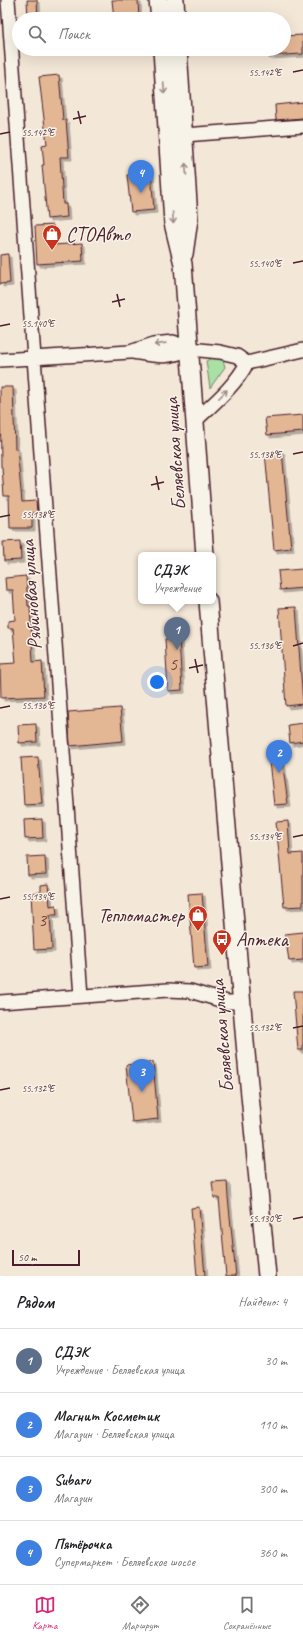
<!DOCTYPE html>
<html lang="ru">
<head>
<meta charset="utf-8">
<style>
	body { margin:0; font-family:Caveat,sans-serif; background:#f2f2f2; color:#202124 }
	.scale { position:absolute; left:12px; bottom:10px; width:68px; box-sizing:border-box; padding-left:4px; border:2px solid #4a1f2b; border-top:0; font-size:11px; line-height:14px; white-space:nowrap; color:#4a1f2b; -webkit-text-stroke:3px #f7f3e8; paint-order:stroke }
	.you { position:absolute; left:157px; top:682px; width:14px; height:14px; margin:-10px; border:3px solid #fff; border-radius:50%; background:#1a73e8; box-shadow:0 0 0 6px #1a73e833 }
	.badge { display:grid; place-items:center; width:26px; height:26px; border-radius:50%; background:#db2777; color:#fff; font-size:13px; font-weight:700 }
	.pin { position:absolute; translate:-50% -33px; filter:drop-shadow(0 1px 2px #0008) }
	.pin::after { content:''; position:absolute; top:21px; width:14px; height:12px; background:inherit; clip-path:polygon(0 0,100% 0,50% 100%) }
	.popup { position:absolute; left:138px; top:552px; width:78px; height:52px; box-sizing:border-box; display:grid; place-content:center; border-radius:6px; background:#fff; filter:drop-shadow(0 1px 3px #0005); font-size:13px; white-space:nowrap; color:#757577 }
	.popup b { font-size:15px; color:#202124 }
	.popup::after { content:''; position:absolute; left:50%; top:100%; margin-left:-8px; border:8px solid transparent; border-top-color:#fff }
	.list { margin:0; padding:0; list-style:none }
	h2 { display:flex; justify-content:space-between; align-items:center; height:52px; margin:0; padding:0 16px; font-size:17px }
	h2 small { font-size:13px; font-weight:400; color:#757577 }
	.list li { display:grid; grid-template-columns:26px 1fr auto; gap:12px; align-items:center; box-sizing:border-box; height:64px; padding:0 16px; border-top:1px solid #e0e0e0 }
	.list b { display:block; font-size:15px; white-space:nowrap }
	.list p { margin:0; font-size:13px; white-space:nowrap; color:#757577 }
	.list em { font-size:13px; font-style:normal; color:#757577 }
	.icon { flex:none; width:22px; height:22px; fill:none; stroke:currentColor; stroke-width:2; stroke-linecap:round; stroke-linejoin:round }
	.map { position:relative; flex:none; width:303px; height:1276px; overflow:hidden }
	.search { position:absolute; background:#fff; box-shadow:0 4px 16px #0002; left:12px; right:12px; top:12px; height:44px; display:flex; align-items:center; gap:10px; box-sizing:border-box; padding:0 14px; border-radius:22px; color:#757577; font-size:15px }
	.sheet { height:308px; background:#fff }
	nav { display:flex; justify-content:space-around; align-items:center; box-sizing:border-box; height:56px; border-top:1px solid #e0e0e0; background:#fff; font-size:11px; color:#757577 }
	nav a { display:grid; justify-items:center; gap:2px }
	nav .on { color:#db2777 }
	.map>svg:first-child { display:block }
	.green { fill:#a9e0a4; stroke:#7a8068 }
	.building { fill:#e4b794; stroke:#4a1f2b; filter:url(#shadow) }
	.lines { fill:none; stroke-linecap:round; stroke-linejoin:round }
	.minor-casing { stroke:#4a1f2b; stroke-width:16 }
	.major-casing { stroke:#4a1f2b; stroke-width:20 }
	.minor { stroke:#f7f3e8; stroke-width:13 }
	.major { stroke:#f7f3e8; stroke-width:17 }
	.oneway { stroke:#a0898a }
	.ticks { fill:none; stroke:#4a1f2b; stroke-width:1.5 }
	.labels { text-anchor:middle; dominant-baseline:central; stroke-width:3; stroke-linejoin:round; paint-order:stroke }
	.number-label { font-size:18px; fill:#704545 }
	.poi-label { font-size:20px; fill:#4a1f2b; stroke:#f7f3e8; text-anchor:start }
	.street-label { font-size:20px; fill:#4a1f2b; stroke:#f7f3e8 }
	.ticks-label { font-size:10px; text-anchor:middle; fill:#4a1f2b; stroke:#f7f3e8; stroke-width:3; stroke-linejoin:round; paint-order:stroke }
</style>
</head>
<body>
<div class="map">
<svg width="303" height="1276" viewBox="0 0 303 1276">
	<defs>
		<filter id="shadow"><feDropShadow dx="3" dy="3" stdDeviation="0" flood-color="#0004"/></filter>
	</defs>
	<rect width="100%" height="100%" fill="#f3e7d7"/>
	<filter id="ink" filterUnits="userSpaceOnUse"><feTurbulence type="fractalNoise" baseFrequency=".025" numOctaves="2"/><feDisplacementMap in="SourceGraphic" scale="8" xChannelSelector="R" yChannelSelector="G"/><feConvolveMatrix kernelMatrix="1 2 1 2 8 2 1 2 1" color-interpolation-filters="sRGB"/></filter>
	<g filter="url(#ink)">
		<!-- green -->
		<path class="green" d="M214,357L223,360L225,367L210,388L206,361Z"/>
		<!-- building -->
		<path class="building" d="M27,0H37L38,19H28Z
			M112,0H138L139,19H114Z
			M303,35V54L266,56V49H284V36Z
			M59,75L63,120H66L69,157H60L63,204H66L67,217L47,219L42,165H44L42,145L47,144L39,77Z
			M303,102V118L276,120L275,105Z
			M151,173L154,210L131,212L127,175Z
			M53,225L54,245L82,243L83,261L37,264L35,226Z
			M8,254L10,283L0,284V255Z
			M0,387H13L15,449L17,448L22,502L36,501L37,513H32V528H10L9,496H4L2,467H1Z
			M303,415V432L267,435L265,418Z
			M282,451L291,548L274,550L265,452Z
			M20,541L21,560L4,561L3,542Z
			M303,569V588L280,590L278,571Z
			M26,576L28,606H30L33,662L42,661L44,696L1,698L0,664L16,663L13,628H8V621L15,620L13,590H6L5,578Z
			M296,607L303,704L286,706L279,608Z
			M179,638L182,690L168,691L165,639Z
			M120,708L123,741L70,746L68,712Z
			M303,723V741L290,743L288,725Z
			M36,724L37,742L19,743L18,725Z
			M38,757L42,804L24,805L21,758Z
			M282,760L288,804L274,805L269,761Z
			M42,819L43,838L25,839L24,820Z
			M288,821L290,854L303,853V906L284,907L276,822Z
			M45,856L46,874L28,875L27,857Z
			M48,884L50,906L56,905L57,915H50L52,949L34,950L31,893L41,892V885Z
			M202,893L208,967L194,968L188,894Z
			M303,932V960L289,961L285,934Z
			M293,991H303V1050H298Z
			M153,1062L158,1119L132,1122L126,1065Z
			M227,1181L228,1197L236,1276H226L219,1198H214L212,1182Z
			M199,1207L205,1276H197L191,1208Z"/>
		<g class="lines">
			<defs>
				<path id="minor" d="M8,0C33,332 55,664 81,996
					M184,135L303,126
					M133,352C157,356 166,359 190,349
					M0,360L130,352L154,344L173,342L190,349L220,352L237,356L247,363L303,350
					M195,421C214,403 235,386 247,363
					M0,1002L168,990L190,991L227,1002H241"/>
				<path id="major" d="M158,0L160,19
					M175,0L176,19
					M162,49L173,223L183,264L205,555
					M178,49L189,219L184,254
					M208,601L245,1042L267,1276"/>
			</defs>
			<!-- minor casing -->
			<use href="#minor" class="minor-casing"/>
			<!-- major casing -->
			<use href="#major" class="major-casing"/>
			<!-- minor -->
			<use href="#minor" class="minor"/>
			<!-- major -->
			<use href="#major" class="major"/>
		</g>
		<!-- one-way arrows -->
		<defs><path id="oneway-shaft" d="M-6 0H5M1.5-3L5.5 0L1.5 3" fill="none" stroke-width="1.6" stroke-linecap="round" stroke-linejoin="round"/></defs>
		<g class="oneway">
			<use href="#oneway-shaft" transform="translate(164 88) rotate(86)"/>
			<use href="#oneway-shaft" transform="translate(186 169) rotate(-94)"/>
			<use href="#oneway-shaft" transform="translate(173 218) rotate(86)"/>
			<use href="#oneway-shaft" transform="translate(160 344) rotate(172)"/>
			<use href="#oneway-shaft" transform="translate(223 394) rotate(-45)"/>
		</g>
	</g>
	<!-- ticks -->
	<path class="ticks" d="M293,72L303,70M78,111L81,124M73,119L86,116M0,134L10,132M293,263L303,261M117,294L120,307M112,302L125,299M0,326L10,324M293,454L303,452M156,476L159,490M151,485L164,482M0,517L10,515M293,646L303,643M195,659L198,673M189,668L203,665M0,708L10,706M293,837L303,835M0,899L10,897M293,1028L303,1026M0,1090L10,1088M293,1219L303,1217"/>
	<!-- icons -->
	<defs>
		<symbol id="shop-pin" viewBox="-11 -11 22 30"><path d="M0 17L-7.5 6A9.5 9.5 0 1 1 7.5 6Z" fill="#c8321e" stroke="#f7f3e8"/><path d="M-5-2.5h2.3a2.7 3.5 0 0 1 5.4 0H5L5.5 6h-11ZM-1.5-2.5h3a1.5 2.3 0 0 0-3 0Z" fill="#fff"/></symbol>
		<symbol id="bus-pin" viewBox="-11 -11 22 30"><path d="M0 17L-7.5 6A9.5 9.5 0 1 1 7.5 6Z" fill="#c8321e" stroke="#f7f3e8"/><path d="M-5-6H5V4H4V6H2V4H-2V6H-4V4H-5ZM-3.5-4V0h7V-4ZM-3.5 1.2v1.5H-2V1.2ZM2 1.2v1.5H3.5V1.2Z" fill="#fff"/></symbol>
	</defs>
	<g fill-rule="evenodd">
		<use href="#shop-pin" x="41" y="223" width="22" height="30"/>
		<use href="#shop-pin" x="187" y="904" width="22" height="30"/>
		<use href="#bus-pin" x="211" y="928" width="22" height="30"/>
	</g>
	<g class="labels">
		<!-- number labels -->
		<g class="number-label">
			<text x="173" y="664">5</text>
			<text x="42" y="920">3</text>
		</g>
		<!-- poi labels -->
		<g class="poi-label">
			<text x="66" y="234">СТОАвто</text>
			<text x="184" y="915" text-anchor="end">Тепломастер</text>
			<text x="236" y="939">Аптека</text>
		</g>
		<!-- street labels -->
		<g class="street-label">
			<text transform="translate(175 454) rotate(-94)">Беляевская улица</text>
			<text transform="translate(31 595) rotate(-94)">Рябиновая улица</text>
			<text transform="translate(222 1036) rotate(-95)">Беляевская улица</text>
		</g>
	</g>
	<g class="ticks-label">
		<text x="265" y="76">55.142°E</text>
		<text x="38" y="136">55.142°E</text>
		<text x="265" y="267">55.140°E</text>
		<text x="38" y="327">55.140°E</text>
		<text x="265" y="458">55.138°E</text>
		<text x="38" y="518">55.138°E</text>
		<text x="265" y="649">55.136°E</text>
		<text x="38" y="709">55.136°E</text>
		<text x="265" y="840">55.134°E</text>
		<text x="38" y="900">55.134°E</text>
		<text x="265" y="1031">55.132°E</text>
		<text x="38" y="1092">55.132°E</text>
		<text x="265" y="1222">55.130°E</text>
	</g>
</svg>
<div class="scale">50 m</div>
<div class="you"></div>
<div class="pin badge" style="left:177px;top:650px;background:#5c6f8a">1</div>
<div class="popup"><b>СДЭК</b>Учреждение</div>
<div class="pin badge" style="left:279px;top:773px;background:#3f7fe0">2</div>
<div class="pin badge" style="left:142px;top:1092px;background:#3f7fe0">3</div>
<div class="pin badge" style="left:141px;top:193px;background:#3f7fe0">4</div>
<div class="search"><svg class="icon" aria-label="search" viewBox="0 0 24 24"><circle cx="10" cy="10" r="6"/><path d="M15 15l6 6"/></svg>Поиск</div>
</div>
<section class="sheet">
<h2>Рядом<small>Найдено: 4</small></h2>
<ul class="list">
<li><span class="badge" style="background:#5c6f8a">1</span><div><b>СДЭК</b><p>Учреждение · Беляевская улица</p></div><em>30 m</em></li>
<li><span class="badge" style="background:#3f7fe0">2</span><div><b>Магнит Косметик</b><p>Магазин · Беляевская улица</p></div><em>110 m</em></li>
<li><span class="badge" style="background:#3f7fe0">3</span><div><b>Subaru</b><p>Магазин</p></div><em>300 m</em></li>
<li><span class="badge" style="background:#3f7fe0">4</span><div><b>Пятёрочка</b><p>Супермаркет · Беляевское шоссе</p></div><em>360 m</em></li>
</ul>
</section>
<nav>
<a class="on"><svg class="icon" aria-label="map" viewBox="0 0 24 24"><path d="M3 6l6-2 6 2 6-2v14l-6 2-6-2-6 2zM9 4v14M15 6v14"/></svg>Карта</a>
<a><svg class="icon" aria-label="directions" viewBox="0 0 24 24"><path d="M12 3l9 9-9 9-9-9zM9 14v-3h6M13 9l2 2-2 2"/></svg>Маршрут</a>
<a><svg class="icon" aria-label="saved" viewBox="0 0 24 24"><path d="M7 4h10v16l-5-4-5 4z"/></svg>Сохранённые</a>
</nav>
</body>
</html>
